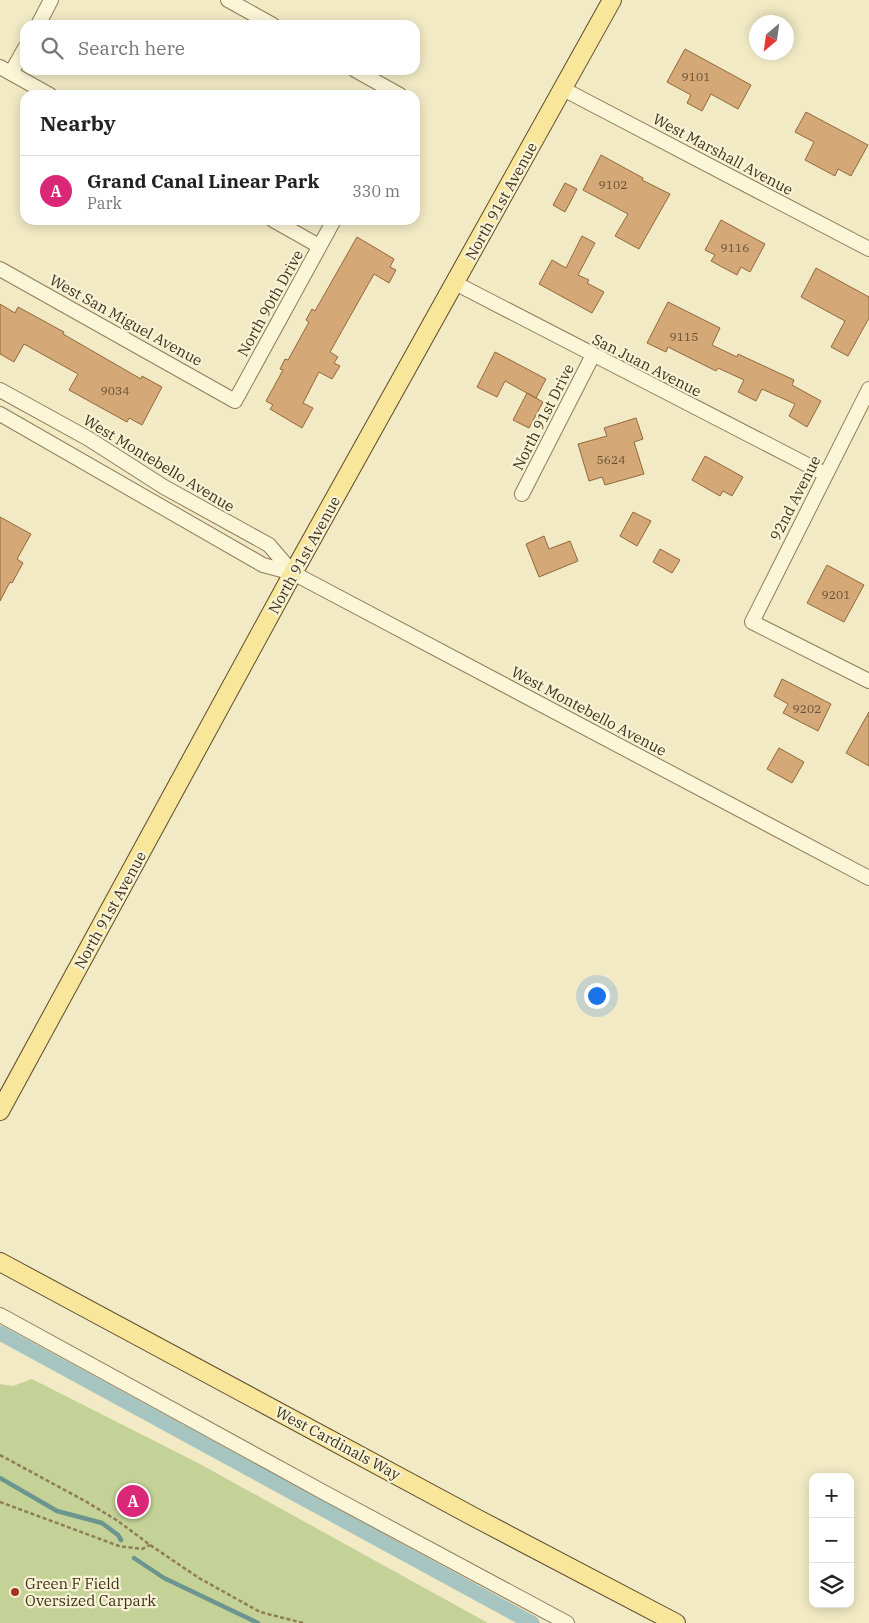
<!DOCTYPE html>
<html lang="en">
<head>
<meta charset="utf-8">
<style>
	body { margin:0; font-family:"IBM Plex Serif",serif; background:#f6f6f6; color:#222 }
	.controls { position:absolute; right:15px; bottom:15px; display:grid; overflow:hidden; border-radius:10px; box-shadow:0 2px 12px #0003 }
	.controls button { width:45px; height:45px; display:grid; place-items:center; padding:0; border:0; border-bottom:1px solid #e0e0e0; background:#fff; color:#222; font:25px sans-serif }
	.compass { position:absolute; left:749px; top:15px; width:45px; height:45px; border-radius:50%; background:#fff; box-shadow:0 2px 12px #0003; rotate:209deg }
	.you { position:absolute; left:596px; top:995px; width:18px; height:18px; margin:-12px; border:4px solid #fff; border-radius:50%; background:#1a73e8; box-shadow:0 0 0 8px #1a73e833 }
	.badge { display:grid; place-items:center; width:32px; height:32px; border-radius:50%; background:#db2777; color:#fff; font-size:16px; font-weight:700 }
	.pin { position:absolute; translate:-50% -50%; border:2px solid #fff; box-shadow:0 1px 5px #0006 }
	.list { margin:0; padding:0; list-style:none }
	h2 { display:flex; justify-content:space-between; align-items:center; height:65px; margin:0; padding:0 20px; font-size:21px }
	h2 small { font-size:16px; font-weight:400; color:#767676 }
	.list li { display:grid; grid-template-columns:32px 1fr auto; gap:15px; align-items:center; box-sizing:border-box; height:70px; padding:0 20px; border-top:1px solid #e0e0e0 }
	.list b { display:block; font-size:19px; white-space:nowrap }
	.list p { margin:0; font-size:16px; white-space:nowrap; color:#767676 }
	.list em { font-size:16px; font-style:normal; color:#767676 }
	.icon { flex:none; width:28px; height:28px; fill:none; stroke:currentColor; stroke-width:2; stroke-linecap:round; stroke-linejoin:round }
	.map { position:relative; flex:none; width:869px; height:1623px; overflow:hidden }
	.search { position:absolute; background:#fff; box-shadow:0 2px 12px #0003; left:20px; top:20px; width:400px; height:55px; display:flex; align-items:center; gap:12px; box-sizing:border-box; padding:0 18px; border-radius:15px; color:#767676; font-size:19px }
	.panel { position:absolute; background:#fff; box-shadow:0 2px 12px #0003; left:20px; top:90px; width:400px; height:135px; border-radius:15px }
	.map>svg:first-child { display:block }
	.green { fill:#c4d297 }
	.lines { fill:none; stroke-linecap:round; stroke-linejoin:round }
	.stream { stroke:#6c9590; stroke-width:4.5 }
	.canal { stroke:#a7c5c0; stroke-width:15 }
	.building { fill:#d4a977; stroke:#91683c }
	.minor-casing { stroke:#8f7c59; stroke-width:16 }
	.major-casing { stroke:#5d492d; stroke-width:20 }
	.path { stroke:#8f7c59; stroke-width:2.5; stroke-dasharray:4 2.5; stroke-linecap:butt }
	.minor { stroke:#fcf6d9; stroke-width:14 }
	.major { stroke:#f8e69a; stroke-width:18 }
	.poi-dot { fill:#a43223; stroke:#f9f3d5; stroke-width:2 }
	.labels { text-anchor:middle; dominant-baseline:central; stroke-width:4.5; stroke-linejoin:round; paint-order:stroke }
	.number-label { font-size:12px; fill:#644f34 }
	.street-label { font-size:15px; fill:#3e311e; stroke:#f9f3d5 }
	.poi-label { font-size:15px; fill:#3e311e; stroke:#f9f3d5; text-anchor:start }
</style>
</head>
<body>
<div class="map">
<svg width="869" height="1623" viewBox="0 0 869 1623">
	<rect width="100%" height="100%" fill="#f2eac5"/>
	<!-- green -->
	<path class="green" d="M32,1379L200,1464L488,1623H0V1384L13,1386Z"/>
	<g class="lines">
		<!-- stream -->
		<path class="stream" d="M0,1478L57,1511L102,1523L118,1535L121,1540
			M134,1558L164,1578L258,1623"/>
		<!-- canal -->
		<path class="canal" d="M0,1333L532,1623"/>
	</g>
	<!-- building -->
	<path class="building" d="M685,49L751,85L738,109L711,94L702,111L687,103L691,95L667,82Z
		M806,112L868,145L851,176L838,169L835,176L805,160L814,142L795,132Z
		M601,155L643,178L642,180L670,194L639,249L615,236L628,214L583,190Z
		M565,183L577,189L565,212L553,205Z
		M721,220L765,244L750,272L741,267L737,275L711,261L715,255L705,250Z
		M582,236L595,243L578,275L589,280L587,283L604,292L592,313L539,284L552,260L566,268Z
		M357,237L394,259L390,267L396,270L389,283L374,274L330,352L338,357L334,363L340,366L332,379L319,372L303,403L313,408L302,428L270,409L273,405L266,401L283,370L280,369L285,359L288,360L309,322L306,320L312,309L315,311Z
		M816,268L869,297V318L848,356L831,347L845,321L801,297Z
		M668,302L720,328L712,345L737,357L738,354L794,380L792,385L821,401L807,427L789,416L795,404L762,389L756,401L738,392L744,380L718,368L716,371L668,347L666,352L647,343Z
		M0,304L15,313L18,307L64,332L63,334L141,379L142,376L162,387L142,425L129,418L127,422L69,390L78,374L24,344L14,362L0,354Z
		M495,352L546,379L536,398L505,381L497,397L477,387Z
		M527,393L543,402L529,428L513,420Z
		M636,418L643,439L634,442L644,474L605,485L602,477L589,481L578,444L607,436L604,428Z
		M705,456L743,477L732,496L723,491L720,496L692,480Z
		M633,512L651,521L637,546L620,536Z
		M0,517L31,534L17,559L23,563L12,583L10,582L0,601Z
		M544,536L549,549L570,541L578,561L539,577L526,544Z
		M660,549L680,560L672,573L653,562Z
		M827,565L864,585L844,622L807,603Z
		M782,679L831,704L818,731L783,713L788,704L774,696Z
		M869,712V766L846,753Z
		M779,748L804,762L792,783L767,769Z"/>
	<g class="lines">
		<defs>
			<path id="minor" d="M228,0L273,25
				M38,25L51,0
				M0,67L50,95
				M355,70L400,95
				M11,73L25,48
				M563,89L869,249
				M273,220L319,246
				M0,269L235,401L334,220
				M455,283L825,474
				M869,389L752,622L869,681
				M0,390L89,439L164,487L269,545L293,573
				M0,414L263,565L293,573L869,878
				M522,494L593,355
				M0,1315L325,1493L567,1623"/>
			<path id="major" d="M0,1111L293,573L612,0
				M0,1262L474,1517L676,1623"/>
		</defs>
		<!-- minor casing -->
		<use href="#minor" class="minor-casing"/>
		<!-- major casing -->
		<use href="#major" class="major-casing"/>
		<!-- path -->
		<path class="path" d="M0,1455L85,1501L118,1521L150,1545L199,1578L260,1612L303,1623
			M0,1502L119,1546L142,1549L150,1545"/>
		<!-- minor -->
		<use href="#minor" class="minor"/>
		<!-- major -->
		<use href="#major" class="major"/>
	</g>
	<!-- markers -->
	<circle class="poi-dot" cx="15" cy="1592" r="5"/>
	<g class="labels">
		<!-- number labels -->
		<g class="number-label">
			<text x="696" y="76">9101</text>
			<text x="613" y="184">9102</text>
			<text x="735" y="247">9116</text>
			<text x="684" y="336">9115</text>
			<text x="115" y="390">9034</text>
			<text x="611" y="459">5624</text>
			<text x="836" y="594">9201</text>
			<text x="807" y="708">9202</text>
		</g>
		<!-- street labels -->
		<g class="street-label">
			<text transform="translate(723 154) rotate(28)">West Marshall Avenue</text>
			<text transform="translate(501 201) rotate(-61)">North 91st Avenue</text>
			<text transform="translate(270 303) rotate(-61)">North 90th Drive</text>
			<text transform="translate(126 320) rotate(29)">West San Miguel Avenue</text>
			<text transform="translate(647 365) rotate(27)">San Juan Avenue</text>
			<text transform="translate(543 417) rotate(-63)">North 91st Drive</text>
			<text transform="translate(159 463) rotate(31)">West Montebello Avenue</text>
			<text transform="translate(795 498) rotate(-63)">92nd Avenue</text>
			<text transform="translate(304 555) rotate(-61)">North 91st Avenue</text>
			<text transform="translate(589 711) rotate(28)">West Montebello Avenue</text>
			<text transform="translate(110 910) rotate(-61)">North 91st Avenue</text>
			<text transform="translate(338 1443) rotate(28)">West Cardinals Way</text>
		</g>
		<!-- poi labels -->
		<g class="poi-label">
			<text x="25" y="1583">Green F Field<tspan x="25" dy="17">Oversized Carpark</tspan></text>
		</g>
	</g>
</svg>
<div class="controls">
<button>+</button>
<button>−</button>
<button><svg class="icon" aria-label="layers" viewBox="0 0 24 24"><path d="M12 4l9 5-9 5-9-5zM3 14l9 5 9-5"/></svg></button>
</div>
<svg class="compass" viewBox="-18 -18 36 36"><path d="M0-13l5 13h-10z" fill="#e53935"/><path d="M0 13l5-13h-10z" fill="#767676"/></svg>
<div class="you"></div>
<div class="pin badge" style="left:133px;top:1501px">A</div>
<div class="search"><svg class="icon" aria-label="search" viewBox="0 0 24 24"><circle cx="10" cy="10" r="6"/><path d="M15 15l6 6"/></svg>Search here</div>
<section class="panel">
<h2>Nearby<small></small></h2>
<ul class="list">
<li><span class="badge">A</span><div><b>Grand Canal Linear Park</b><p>Park</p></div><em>330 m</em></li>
</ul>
</section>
</div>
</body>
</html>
